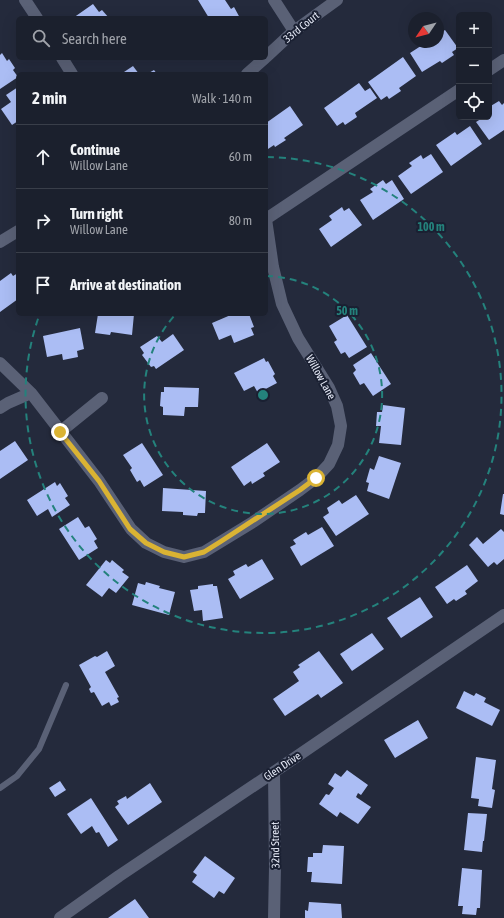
<!DOCTYPE html>
<html lang="en">
<head>
<meta charset="utf-8">
<style>
	body { margin:0; font-family:"Asap Condensed",sans-serif; background:#282d39; color:#f1f3f6 }
	.controls { position:absolute; right:12px; top:12px; display:grid; overflow:hidden; border-radius:6px; box-shadow:0 4px 16px #0002 }
	.controls button { width:36px; height:36px; display:grid; place-items:center; padding:0; border:0; border-bottom:1px solid #393e49; background:#1b202d; color:#f1f3f6; font:20px sans-serif }
	.compass { position:absolute; left:408px; top:12px; width:36px; height:36px; border-radius:50%; background:#1b202d; box-shadow:0 4px 16px #0002; rotate:235deg }
	.stop { position:absolute; width:12px; height:12px; margin:-9px; border:3px solid #dab333; border-radius:50%; background:#fff }
	.stop.end { background:#dab333; border-color:#fff; box-shadow:0 1px 4px #0008 }
	.list { margin:0; padding:0; list-style:none }
	h2 { display:flex; justify-content:space-between; align-items:center; height:52px; margin:0; padding:0 16px; font-size:17px }
	h2 small { font-size:13px; font-weight:400; color:#a0a3aa }
	.list li { display:grid; grid-template-columns:26px 1fr auto; gap:12px; align-items:center; box-sizing:border-box; height:64px; padding:0 16px; border-top:1px solid #393e49 }
	.list b { display:block; font-size:15px; white-space:nowrap }
	.list p { margin:0; font-size:13px; white-space:nowrap; color:#a0a3aa }
	.list em { font-size:13px; font-style:normal; color:#a0a3aa }
	.icon { flex:none; width:22px; height:22px; fill:none; stroke:currentColor; stroke-width:2; stroke-linecap:round; stroke-linejoin:round }
	.map { position:relative; flex:none; width:504px; height:918px; overflow:hidden }
	.search { position:absolute; background:#1b202d; box-shadow:0 4px 16px #0002; left:16px; top:16px; width:252px; height:44px; display:flex; align-items:center; gap:10px; box-sizing:border-box; padding:0 14px; border-radius:6px; color:#a0a3aa; font-size:15px }
	.panel { position:absolute; background:#1b202d; box-shadow:0 4px 16px #0002; left:16px; top:72px; width:252px; height:244px; border-radius:6px }
	.map>svg:first-child { display:block }
	.building { fill:#abbdf4 }
	.lines { fill:none; stroke-linecap:round; stroke-linejoin:round }
	.lane { stroke:#5a6176; stroke-width:6 }
	.street { stroke:#5a6176; stroke-width:12 }
	.route { stroke:#dab333; stroke-width:5 }
	.ring { fill:none; stroke:#24827c; stroke-width:2; stroke-dasharray:7 5 }
	.labels { text-anchor:middle; dominant-baseline:central; stroke-width:4; stroke-linejoin:round; paint-order:stroke }
	.street-label { font-size:11px; fill:#e6eaf7; stroke:#1a2032 }
	.centre { fill:#24827c; stroke:#1a2032; stroke-width:2 }
	.ring-label { font-size:12px; text-anchor:middle; font-weight:bold; fill:#24827c; stroke:#1a2032; stroke-width:4; stroke-linejoin:round; paint-order:stroke }
</style>
</head>
<body>
<div class="map">
<svg width="504" height="918" viewBox="0 0 504 918">
	<rect width="100%" height="100%" fill="#242a3c"/>
	<!-- building -->
	<path class="building" d="M198,0H225L231,9L234,7L240,18H209Z
		M93,4L99,12L102,10L109,18H73Z
		M445,30L458,48L452,52L454,55L442,63L440,61L422,72L410,53L427,42H438V34Z
		M2,53L7,61L9,59L15,68L13,70L18,77L0,89V55Z
		M403,57L416,76L399,88L401,91L389,99L387,96L381,100L368,82Z
		M133,66L139,74H121Z
		M154,70L157,74H147Z
		M359,83L365,91L370,88L377,98L355,113L357,117L345,125L343,122L337,126L324,108Z
		M18,87V121L12,125L1,109L11,102L6,95Z
		M499,101L502,105L504,103V130L489,140L476,122L484,117H489V107Z
		M290,106L303,125L284,138L286,140L275,147L274,145L268,149L266,146V123Z
		M470,126L482,144L451,166L436,145L455,132L457,135Z
		M431,154L443,172L411,194L398,176L412,166L409,163L421,155L423,159Z
		M383,180L386,184L392,180L404,199L373,220L360,200L373,192L370,189Z
		M342,207L344,211L349,208L362,225L331,247L319,229L332,220L329,216Z
		M11,273L13,276L18,273V299L0,312V281Z
		M98,314H134L132,335L111,332L110,335L95,333Z
		M233,314H249L254,327L251,328L254,335L234,343L231,335L219,340L212,323Z
		M347,315L367,347L349,358L345,352L341,354L334,342L337,340L329,326Z
		M80,328L84,349L77,351L78,357L63,360L62,354L47,357L43,336Z
		M173,334L184,350L156,369L154,366L151,367L142,355L144,353L140,347L157,336L162,342Z
		M371,353L391,384L373,396L364,383L360,385L353,373L356,370L353,365Z
		M264,358L266,362L268,361L275,374L273,376L277,383L258,393L254,386L244,391L234,373Z
		M164,387L199,388L198,407H185L184,416L163,415V407L160,406L161,392H164Z
		M383,405L405,408L401,445L379,443L381,426H376L377,412H382Z
		M15,441L28,460L0,479V451Z
		M142,443L163,475L144,487L140,480L137,482L130,470L132,468L123,455Z
		M267,443L280,462L263,473L265,476L252,484L251,481L244,486L231,467Z
		M379,456L401,463L389,499L367,491L369,483L366,482L370,468L374,470Z
		M55,482L57,486L60,483L68,496L65,498L70,505L52,517L48,509L37,516L27,500Z
		M163,488L206,491L205,513H198L197,516L183,515V512L162,511Z
		M503,494H504V515L500,514Z
		M356,495L369,514L336,536L323,517L329,513L327,508L339,500L342,504Z
		M78,517L85,528L89,526L97,539L94,541L98,548L79,560L59,529Z
		M322,527L334,546L301,566L290,547L296,544L293,540L306,532L308,535Z
		M501,529L504,532V559L497,565L494,562L488,567L469,545L477,537L483,544Z
		M262,559L274,579L240,599L228,579L235,575L233,571L246,564L248,567Z
		M106,560L110,563L112,560L124,570L122,572L129,577L116,593L109,588L102,597L86,585Z
		M467,565L478,581L465,591L467,594L456,601L454,599L447,604L435,587Z
		M146,582L160,586L159,588L175,592L169,615L132,605L138,583L145,585Z
		M213,584V586H217L223,618L203,621L202,610L194,611L190,590L198,589V586Z
		M420,597L433,617L401,638L387,618Z
		M372,633L384,649L352,671L340,654Z
		M107,651L115,666L105,672L119,697L117,698L119,702L111,706L109,702L102,706L94,692L91,693L89,689L91,687L79,665L95,656L97,657Z
		M319,651L343,683L321,698L318,694L285,716L273,699L299,681L293,672L300,667L298,665Z
		M464,691L474,696L476,693L486,698L484,702L500,710L492,726L456,708Z
		M418,720L428,738L395,758L384,740Z
		M476,757L496,760L492,789L495,790L492,808L478,806L479,799L471,798Z
		M347,770L368,785L361,795L358,793L356,797L371,807L358,824L340,812L337,817L319,804L326,794L329,795L334,788L328,784L335,773L341,777Z
		M60,781L66,790L55,797L49,788Z
		M150,783L162,802L128,825L115,807L119,804L117,801L126,796L127,799Z
		M91,798L118,840L108,847L99,832L96,833L92,826L81,834L67,814Z
		M468,813L487,814L484,841H483L482,852L464,850Z
		M323,845L344,846L342,884L311,882L312,872H307L308,857H313V853H322Z
		M205,856L235,878L224,894L219,891L214,898L192,882L197,875L193,872Z
		M462,868L482,870L480,908H477L476,915L462,914L463,906H458Z
		M135,899L149,918H108Z
		M309,902L341,904L342,918H305V910L308,911Z"/>
	<g class="lines">
		<!-- lane -->
		<path class="lane" d="M0,788L17,776L39,749L66,685"/>
		<!-- street -->
		<path class="street" d="M25,0L37,18
			M274,0L294,31
			M266,57L294,31L337,0
			M62,58L72,74
			M489,70L504,60
			M247,74L265,58
			M266,219L459,90
			M0,242L18,231
			M0,363L31,393L99,481L131,529L146,543L164,552L184,557L204,552L253,522L300,490L316,478L329,464L338,445L341,426L337,406L329,388L298,338L282,304L273,267L266,219
			M0,408L8,403L31,393
			M60,432L102,398
			M60,918L119,876L274,772L504,615
			M274,918L275,867L274,772"/>
	</g>
	<g class="lines">
		<!-- route -->
		<path class="route" d="M60,432L99,481L130,529L146,543L164,552L184,557L204,552L220,542L300,490L316,478"/>
	</g>
	<!-- distance rings -->
	<g class="ring">
		<path d="M266 276A119 119 0 1 1 175 315"/>
		<path d="M267 157A238 238 0 1 1 39 316"/>
	</g>
	<g class="labels">
		<!-- street labels -->
		<g class="street-label">
			<text transform="translate(301 27) rotate(-39)">33rd Court</text>
			<text transform="translate(321 377) rotate(61)">Willow Lane</text>
			<text transform="translate(282 766) rotate(-34)">Glen Drive</text>
			<text transform="translate(275 845) rotate(-91)">32nd Street</text>
		</g>
	</g>
	<circle cx="263" cy="395" r="6" class="centre"/>
	<g class="ring-label">
		<text x="431" y="231">100 m</text>
		<text x="347" y="315">50 m</text>
	</g>
</svg>
<div class="controls">
<button>+</button>
<button>−</button>
<button><svg class="icon" aria-label="locate" viewBox="0 0 24 24"><circle cx="12" cy="12" r="6"/><path d="M12 2v4M12 18v4M2 12h4M18 12h4"/></svg></button>
</div>
<svg class="compass" viewBox="-18 -18 36 36"><path d="M0-13l5 13h-10z" fill="#e53935"/><path d="M0 13l5-13h-10z" fill="#a0a3aa"/></svg>
<div class="stop" style="left:316px;top:478px"></div>
<div class="stop end" style="left:60px;top:432px"></div>
<div class="search"><svg class="icon" aria-label="search" viewBox="0 0 24 24"><circle cx="10" cy="10" r="6"/><path d="M15 15l6 6"/></svg>Search here</div>
<section class="panel">
<h2>2 min<small>Walk · 140 m</small></h2>
<ul class="list">
<li><svg class="icon" aria-label="ahead" viewBox="0 0 24 24"><path d="M12 20V5M6 11l6-6 6 6"/></svg><div><b>Continue</b><p>Willow Lane</p></div><em>60 m</em></li>
<li><svg class="icon" aria-label="right" viewBox="0 0 24 24"><path d="M7 20v-9h11M14 6l5 5-5 5"/></svg><div><b>Turn right</b><p>Willow Lane</p></div><em>80 m</em></li>
<li><svg class="icon" aria-label="arrive" viewBox="0 0 24 24"><path d="M6 21V4h12l-3 4 3 4H6"/></svg><div><b>Arrive at destination</b></div></li>
</ul>
</section>
</div>
</body>
</html>
